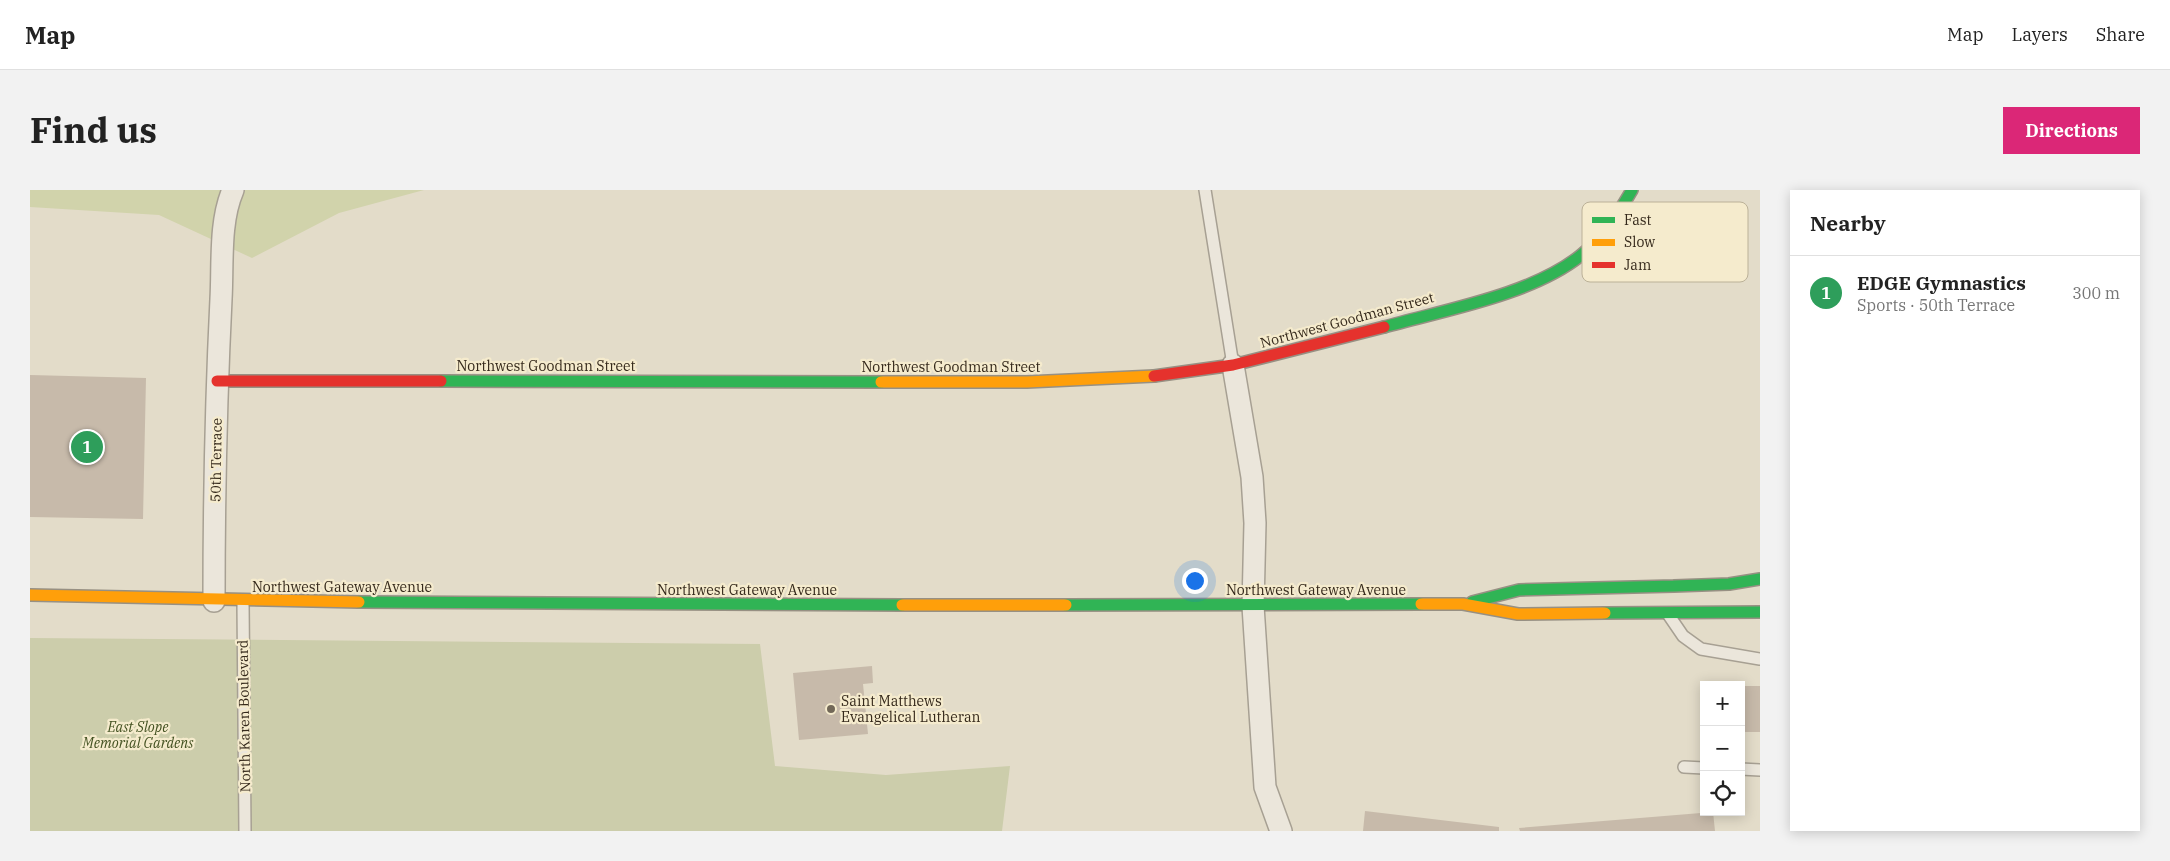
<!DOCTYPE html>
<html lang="en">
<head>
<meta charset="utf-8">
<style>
	body { margin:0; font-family:"IBM Plex Serif",serif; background:#f2f2f2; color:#222 }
	.controls { position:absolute; right:15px; bottom:15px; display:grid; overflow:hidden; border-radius:0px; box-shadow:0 2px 12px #0003 }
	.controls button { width:45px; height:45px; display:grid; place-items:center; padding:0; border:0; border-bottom:1px solid #e0e0e0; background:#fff; color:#222; font:25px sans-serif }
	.you { position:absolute; left:1164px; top:390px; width:18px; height:18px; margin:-12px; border:4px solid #fff; border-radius:50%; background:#1a73e8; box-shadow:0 0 0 8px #1a73e833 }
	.badge { display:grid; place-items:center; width:32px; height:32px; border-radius:50%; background:#db2777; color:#fff; font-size:16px; font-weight:700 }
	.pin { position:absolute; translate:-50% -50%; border:2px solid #fff; box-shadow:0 1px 5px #0006 }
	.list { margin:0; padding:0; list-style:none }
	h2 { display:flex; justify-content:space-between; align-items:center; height:65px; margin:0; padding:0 20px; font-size:21px }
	h2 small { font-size:16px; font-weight:400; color:#767676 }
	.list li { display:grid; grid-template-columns:32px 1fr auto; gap:15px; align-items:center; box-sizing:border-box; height:75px; padding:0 20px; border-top:1px solid #e0e0e0 }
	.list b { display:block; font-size:19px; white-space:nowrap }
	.list p { margin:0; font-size:16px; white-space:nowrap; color:#767676 }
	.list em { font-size:16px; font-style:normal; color:#767676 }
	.icon { flex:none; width:28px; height:28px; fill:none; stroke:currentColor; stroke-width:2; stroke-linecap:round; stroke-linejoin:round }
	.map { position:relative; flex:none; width:1730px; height:641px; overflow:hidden; border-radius:0px }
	header { display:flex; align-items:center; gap:30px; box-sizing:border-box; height:70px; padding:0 25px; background:#fff; border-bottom:1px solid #e0e0e0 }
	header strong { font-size:24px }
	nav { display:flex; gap:28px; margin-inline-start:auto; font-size:18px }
	.intro { display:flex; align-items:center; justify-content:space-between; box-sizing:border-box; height:120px; padding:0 30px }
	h1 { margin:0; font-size:35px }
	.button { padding:12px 22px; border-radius:0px; background:#db2777; color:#fff; font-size:18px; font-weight:700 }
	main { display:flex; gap:30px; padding:0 30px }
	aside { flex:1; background:#fff; border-radius:0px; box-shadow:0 2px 12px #0003 }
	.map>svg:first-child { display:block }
	.green { fill:#d1d3ab }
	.cemetery { fill:#cccdab }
	.building { fill:#c7baaa }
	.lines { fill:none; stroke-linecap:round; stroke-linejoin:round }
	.lane-casing { stroke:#a7a093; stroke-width:14 }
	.street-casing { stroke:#a7a093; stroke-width:24 }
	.fast-casing { stroke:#979083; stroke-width:14 }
	.slow-casing { stroke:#979083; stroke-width:14 }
	.jam-casing { stroke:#979083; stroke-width:14 }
	.lane { stroke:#ebe6db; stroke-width:11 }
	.street { stroke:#ebe6db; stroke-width:21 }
	.fast { stroke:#30b455; stroke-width:11 }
	.slow { stroke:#ff9f0a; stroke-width:11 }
	.jam { stroke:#e5322d; stroke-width:11 }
	.poi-dot { fill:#726858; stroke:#f5ebcd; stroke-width:2 }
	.labels { text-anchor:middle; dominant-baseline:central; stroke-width:4.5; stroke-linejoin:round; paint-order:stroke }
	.street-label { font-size:14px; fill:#35291b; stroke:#f5ebcd }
	.poi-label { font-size:14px; fill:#35291b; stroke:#f5ebcd; text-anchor:start }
	.park-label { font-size:14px; font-style:italic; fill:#445222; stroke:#f5ebcd }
	.key { fill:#f5ebcd; stroke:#bbb198; stroke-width:1 }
	.key-label { font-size:14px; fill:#35291b }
</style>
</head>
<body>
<header>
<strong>Map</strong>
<nav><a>Map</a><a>Layers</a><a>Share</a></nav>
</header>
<div class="intro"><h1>Find us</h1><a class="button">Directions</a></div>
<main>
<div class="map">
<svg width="1730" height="641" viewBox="0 0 1730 641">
	<rect width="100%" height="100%" fill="#e3dcc9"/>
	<!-- green -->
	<path class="green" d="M0,0H394L309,23L222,68L129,25L0,17Z"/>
	<!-- cemetery -->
	<path class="cemetery" d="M0,448L730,454L745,576L856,585L980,576L972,641H0Z"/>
	<!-- building -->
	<path class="building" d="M0,185L116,188L113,329L0,327Z
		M842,476L843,493L833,494L838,544L769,550L763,483Z
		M1711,496H1730V542H1711Z
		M1335,621L1469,637V641H1333Z
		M1683,622L1685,641H1490L1489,638Z"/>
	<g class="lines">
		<defs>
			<path id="lane" d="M1175,0L1203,175
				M213,412L215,641
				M1638,424L1653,446L1671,459L1730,469
				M1654,577L1674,578
				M1711,579L1730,580"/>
			<path id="street" d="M1203,175L1222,287L1225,333L1223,416L1235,597L1251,641
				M184,411C184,310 186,210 191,109C193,75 189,32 203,0"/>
			<path id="fast" d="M1354,137C1414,120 1501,105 1550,66C1573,48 1588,24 1602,0
				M411,191L851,192
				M1644,396L1699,394L1730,389
				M329,412L872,415
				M1442,412L1489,400L1644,396
				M1036,415L1391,414
				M1575,423L1730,422"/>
			<path id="slow" d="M851,192H997L1124,186
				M0,405L329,412
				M1391,414H1433L1488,424L1575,423
				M872,415H1036"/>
			<path id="jam" d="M1124,186L1203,175L1354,137
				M187,191H411"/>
		</defs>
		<!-- lane casing -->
		<use href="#lane" class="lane-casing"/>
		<!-- street casing -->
		<use href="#street" class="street-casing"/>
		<!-- fast casing -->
		<use href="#fast" class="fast-casing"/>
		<!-- slow casing -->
		<use href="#slow" class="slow-casing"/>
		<!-- jam casing -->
		<use href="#jam" class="jam-casing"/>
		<!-- lane -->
		<use href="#lane" class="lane"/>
		<!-- street -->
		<use href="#street" class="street"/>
		<!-- fast -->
		<use href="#fast" class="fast"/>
		<!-- slow -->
		<use href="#slow" class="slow"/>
		<!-- jam -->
		<use href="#jam" class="jam"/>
	</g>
	<!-- markers -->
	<circle class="poi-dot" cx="801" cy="519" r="5"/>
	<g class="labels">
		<!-- street labels -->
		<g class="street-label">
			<text transform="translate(1317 130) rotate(-15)">Northwest Goodman Street</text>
			<text x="516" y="176">Northwest Goodman Street</text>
			<text x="921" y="177">Northwest Goodman Street</text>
			<text transform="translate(186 270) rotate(-89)">50th Terrace</text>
			<text x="312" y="397">Northwest Gateway Avenue</text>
			<text x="717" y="400">Northwest Gateway Avenue</text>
			<text x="1286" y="400">Northwest Gateway Avenue</text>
			<text transform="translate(214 526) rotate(-91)">North Karen Boulevard</text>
		</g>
		<!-- poi labels -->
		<g class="poi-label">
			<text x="811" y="511">Saint Matthews<tspan x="811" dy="16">Evangelical Lutheran</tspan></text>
		</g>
		<!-- park labels -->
		<g class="park-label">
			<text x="108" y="537">East Slope<tspan x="108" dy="16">Memorial Gardens</tspan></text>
		</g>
	</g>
	<!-- legend -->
	<rect x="1552" y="12" width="166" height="80" rx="8" class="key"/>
	<rect x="1562" y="27" width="23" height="6" fill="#30b455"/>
	<rect x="1562" y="49" width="23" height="7" fill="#ff9f0a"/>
	<rect x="1562" y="72" width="23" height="6" fill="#e5322d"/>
	<g class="key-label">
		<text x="1594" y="35">Fast</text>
		<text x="1594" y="57">Slow</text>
		<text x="1594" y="80">Jam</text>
	</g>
</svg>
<div class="controls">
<button>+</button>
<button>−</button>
<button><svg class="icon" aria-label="locate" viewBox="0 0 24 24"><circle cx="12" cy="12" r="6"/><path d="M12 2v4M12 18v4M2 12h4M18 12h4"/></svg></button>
</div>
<div class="you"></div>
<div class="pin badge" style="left:57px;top:257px;background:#2e9e5b">1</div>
</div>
<aside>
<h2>Nearby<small></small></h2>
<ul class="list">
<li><span class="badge" style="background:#2e9e5b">1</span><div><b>EDGE Gymnastics</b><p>Sports · 50th Terrace</p></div><em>300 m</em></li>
</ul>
</aside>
</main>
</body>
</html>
